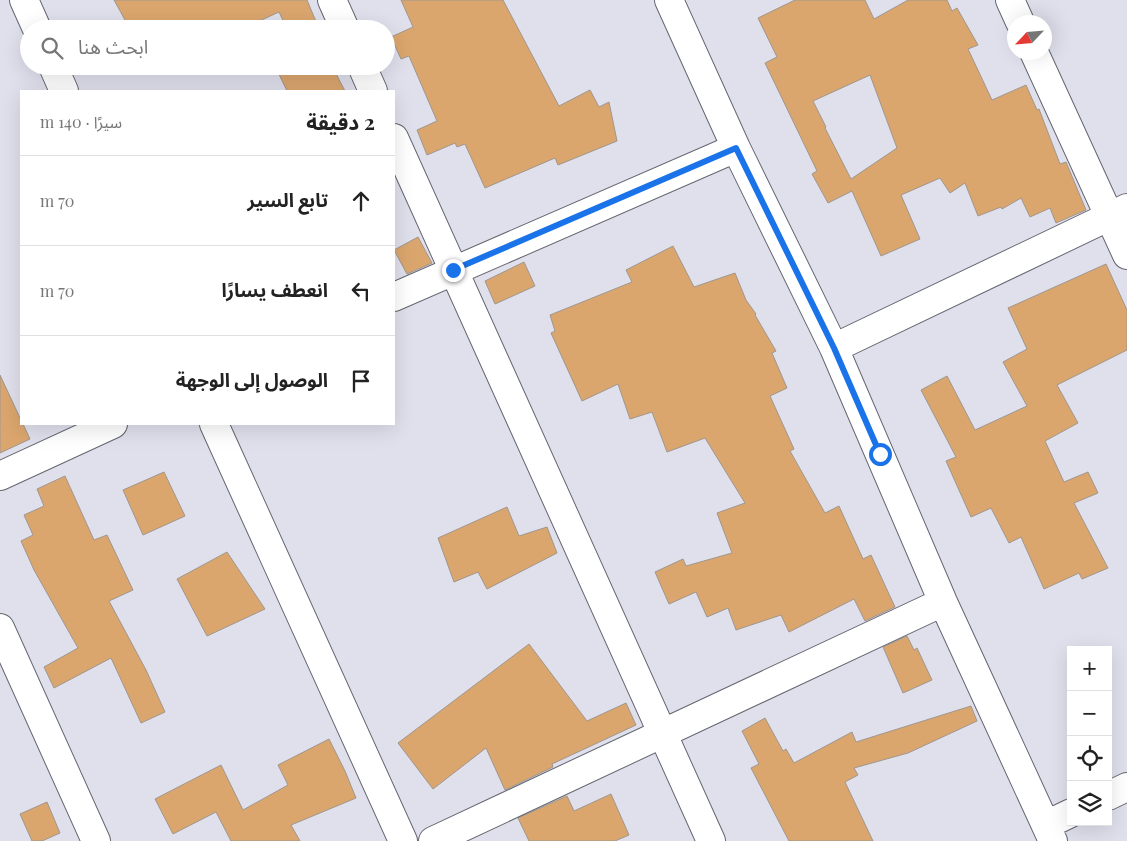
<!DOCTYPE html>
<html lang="ar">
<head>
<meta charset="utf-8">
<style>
	body { margin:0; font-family:"Playfair Display","Noto Sans Arabic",serif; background:#f2f2f2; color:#222; direction:rtl }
	.controls { position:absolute; right:15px; bottom:15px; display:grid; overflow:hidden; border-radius:0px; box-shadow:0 5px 20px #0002 }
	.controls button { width:45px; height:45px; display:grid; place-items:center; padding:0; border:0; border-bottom:1px solid #e0e0e0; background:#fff; color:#222; font:25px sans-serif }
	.compass { position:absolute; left:1007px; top:15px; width:45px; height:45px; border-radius:50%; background:#fff; box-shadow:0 5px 20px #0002; rotate:244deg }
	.stop { position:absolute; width:15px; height:15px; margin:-11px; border:4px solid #1a73e8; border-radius:50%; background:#fff }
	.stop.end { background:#1a73e8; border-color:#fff; box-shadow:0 1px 5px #0008 }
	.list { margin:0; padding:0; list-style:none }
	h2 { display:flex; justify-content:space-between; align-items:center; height:65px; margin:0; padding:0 20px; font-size:21px }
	h2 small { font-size:16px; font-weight:400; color:#767676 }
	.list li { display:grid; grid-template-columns:32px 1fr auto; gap:15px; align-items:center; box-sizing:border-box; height:90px; padding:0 20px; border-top:1px solid #e0e0e0 }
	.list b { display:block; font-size:19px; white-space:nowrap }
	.list em { font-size:16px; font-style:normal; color:#767676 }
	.icon { flex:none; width:28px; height:28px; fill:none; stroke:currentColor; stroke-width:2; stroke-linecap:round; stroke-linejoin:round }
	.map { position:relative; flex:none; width:1127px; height:841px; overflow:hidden; direction:ltr }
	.search { position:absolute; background:#fff; box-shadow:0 5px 20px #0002; left:20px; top:20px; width:375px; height:55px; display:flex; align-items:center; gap:12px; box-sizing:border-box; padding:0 18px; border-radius:28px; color:#767676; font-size:19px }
	.panel { position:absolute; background:#fff; box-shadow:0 5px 20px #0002; left:20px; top:90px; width:375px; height:335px; border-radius:0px; direction:rtl }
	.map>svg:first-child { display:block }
	.building { fill:#dba66e; stroke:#9f968d; fill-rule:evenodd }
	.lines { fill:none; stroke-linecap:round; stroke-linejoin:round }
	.minor-casing { stroke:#646670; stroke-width:30 }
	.minor { stroke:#fff; stroke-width:28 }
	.route { stroke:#1a73e8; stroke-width:6 }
</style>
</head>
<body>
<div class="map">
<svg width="1127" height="841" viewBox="0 0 1127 841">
	<rect width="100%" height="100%" fill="#dfe0ec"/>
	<!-- building -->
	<path class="building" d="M114,0H307L317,24L304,29H287L279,12L242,29H130Z
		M401,0H503L559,106L590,90L599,107L609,102L617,141L558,165L555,158L485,188L465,144L457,147L455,143L427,155L417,130L437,121L409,56L401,59L391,37L413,27Z
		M795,0H865L874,19L908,0H947L952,11L957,8L978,45L968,49L992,100L1026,85L1037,110L1039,109L1060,164L1066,162L1086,210L1056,223L1050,208L1030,217L1021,198L1002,209L1001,207L978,216L965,183L950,193L940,178L901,195L920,239L881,256L852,191L828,203L812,174L817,171L765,63L777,57L758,18ZM870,75L897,148L851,179L825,128L826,127L813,101Z
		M275,66H332L345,91H287Z
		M418,237L432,263L407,274L394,250Z
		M673,246L694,287L735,273L746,300L756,314L755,315L776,351L772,353L787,388L770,396L794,449L790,451L825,513L839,506L863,559L871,555L895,607L865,621L854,599L789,632L781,615L736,630L728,608L707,617L696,592L669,604L655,572L683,559L686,566L732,553L717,513L745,503L705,438L667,452L652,412L630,419L618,384L582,401L551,333L555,331L550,315L632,282L626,270Z
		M524,262L535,286L495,304L485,281Z
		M1106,264L1127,310V350L1057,385L1078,423L1045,441L1064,482L1088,472L1098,493L1074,503L1108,568L1082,579L1079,573L1044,589L1021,537L1009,543L991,508L971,517L946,461L956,457L921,390L947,376L975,430L1027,406L1003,362L1027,349L1008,308Z
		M0,375L21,420V424H23L30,439L0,453Z
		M164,472L185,516L143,535L123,490Z
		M65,476L94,540L107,535L133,590L109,601L146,670L165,712L141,723L111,658L54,688L44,667L78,648L34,570L21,541L33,535L24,515L44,506L37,489Z
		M507,507L519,536L547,527L557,553L487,589L478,572L454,582L438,538Z
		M227,552L265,609L207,636L177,579Z
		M907,636L914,650L917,648L932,680L903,693L883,647Z
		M529,644L587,721L626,703L636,725L552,764L553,767L505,790L486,748L433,789L398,743Z
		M971,706L977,721L908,753L854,768L858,775L845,782L873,841H789L751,768L759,764L742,731L765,718L783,751L786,749L794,763L852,732L856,742Z
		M329,739L345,771L356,798L291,825L300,841H231L216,812L173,834L155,799L221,765L243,810L288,785L278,765Z
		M611,794L629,835L615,841H529L518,818L567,796L574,811Z
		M47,802L60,833L42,841H32L20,814Z"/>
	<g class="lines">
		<defs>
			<path id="minor" d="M24,0L37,29
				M332,0L345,29
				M669,0L736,148L834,348L943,602L1053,841
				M1010,0L1020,22
				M1034,52L1127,255
				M53,66L64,91
				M362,66L373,91
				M394,138L711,841
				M394,297L736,148
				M834,348L1127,208
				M214,424L403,841
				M0,476L113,424
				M0,628L96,841
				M1108,796L1127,787
				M1046,825L1071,813
				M433,841L943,602"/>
		</defs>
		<!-- minor casing -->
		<use href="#minor" class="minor-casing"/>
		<!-- minor -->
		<use href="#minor" class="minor"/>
	</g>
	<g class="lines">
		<!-- route -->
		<path class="route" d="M453,270L736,148L834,348L880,454"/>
	</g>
</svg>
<div class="controls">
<button>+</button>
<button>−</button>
<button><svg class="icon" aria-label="locate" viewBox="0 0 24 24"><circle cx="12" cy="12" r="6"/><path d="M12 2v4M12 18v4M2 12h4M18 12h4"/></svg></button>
<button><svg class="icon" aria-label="layers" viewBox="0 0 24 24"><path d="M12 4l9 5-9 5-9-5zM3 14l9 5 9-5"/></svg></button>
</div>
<svg class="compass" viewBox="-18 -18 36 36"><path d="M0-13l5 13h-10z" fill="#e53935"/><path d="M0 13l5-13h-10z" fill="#767676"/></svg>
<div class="stop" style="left:880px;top:454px"></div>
<div class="stop end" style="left:453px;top:270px"></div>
<div class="search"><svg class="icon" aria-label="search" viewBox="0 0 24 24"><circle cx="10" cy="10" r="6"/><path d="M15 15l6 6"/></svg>ابحث هنا</div>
<section class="panel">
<h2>2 دقيقة<small>سيرًا · 140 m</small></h2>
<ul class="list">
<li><svg class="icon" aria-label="ahead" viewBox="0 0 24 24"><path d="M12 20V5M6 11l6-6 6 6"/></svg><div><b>تابع السير</b></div><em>70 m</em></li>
<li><svg class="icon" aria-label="left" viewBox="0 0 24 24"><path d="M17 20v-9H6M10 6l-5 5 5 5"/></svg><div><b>انعطف يسارًا</b></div><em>70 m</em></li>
<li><svg class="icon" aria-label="arrive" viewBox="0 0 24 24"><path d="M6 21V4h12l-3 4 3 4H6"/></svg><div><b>الوصول إلى الوجهة</b></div></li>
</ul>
</section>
</div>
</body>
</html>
